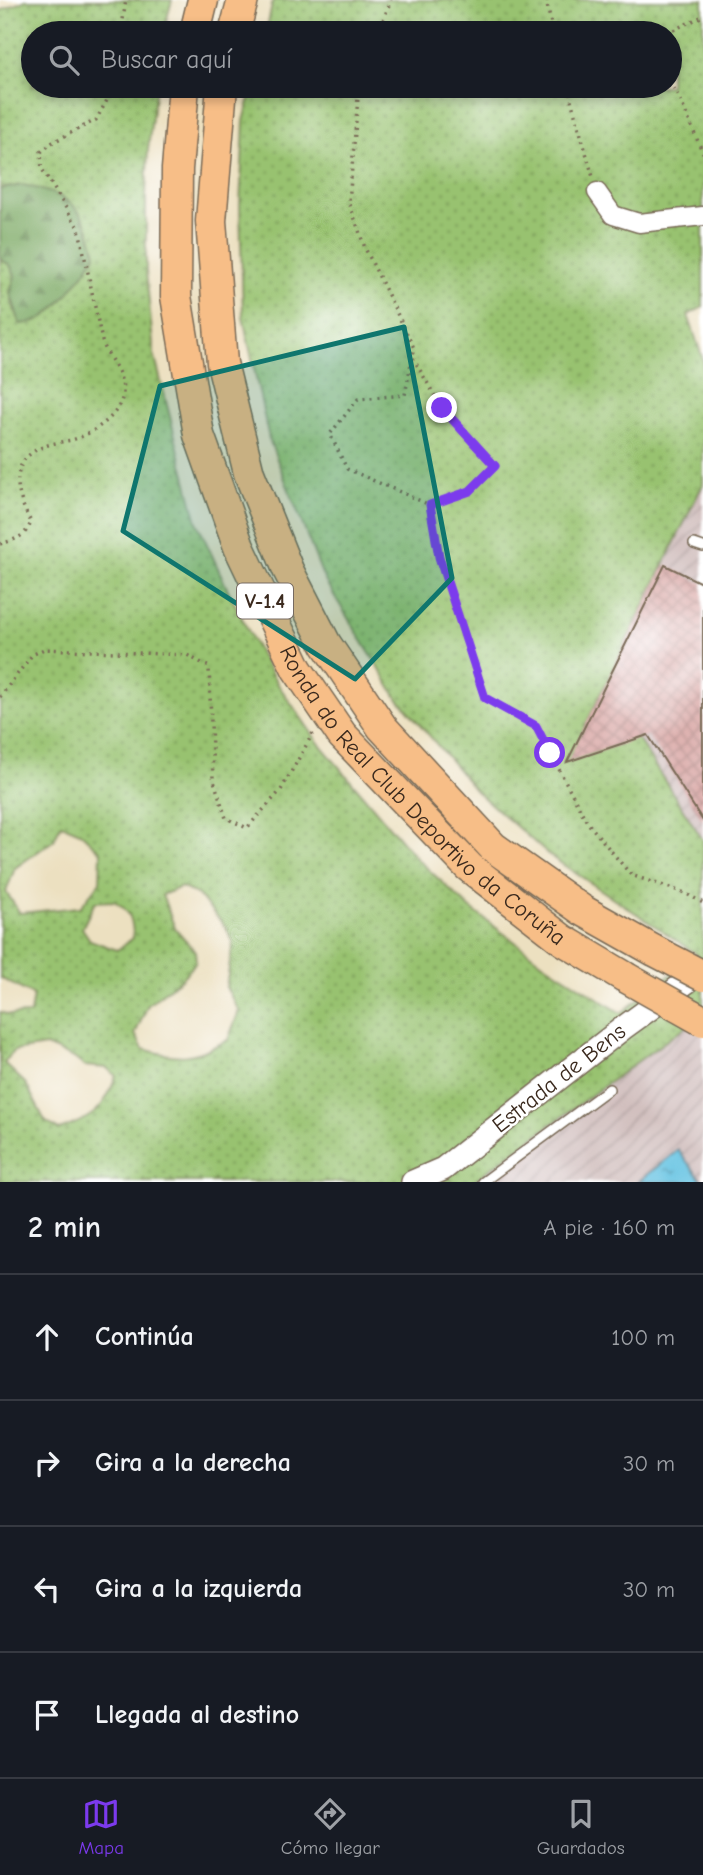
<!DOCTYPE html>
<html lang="es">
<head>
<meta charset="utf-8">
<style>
	body { margin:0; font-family:"Comic Neue",sans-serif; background:#242831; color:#f1f3f6 }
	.stop { position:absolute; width:21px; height:21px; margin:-16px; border:5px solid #7c3aed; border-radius:50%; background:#fff }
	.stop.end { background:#7c3aed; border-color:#fff; box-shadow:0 2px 7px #0008 }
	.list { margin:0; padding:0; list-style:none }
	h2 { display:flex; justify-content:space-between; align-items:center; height:91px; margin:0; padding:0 28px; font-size:30px }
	h2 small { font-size:23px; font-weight:400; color:#9ea1a6 }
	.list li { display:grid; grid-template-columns:46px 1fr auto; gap:21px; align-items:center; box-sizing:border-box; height:126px; padding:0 28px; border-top:2px solid #363941 }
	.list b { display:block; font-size:26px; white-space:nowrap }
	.list em { font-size:23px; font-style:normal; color:#9ea1a6 }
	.icon { flex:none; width:38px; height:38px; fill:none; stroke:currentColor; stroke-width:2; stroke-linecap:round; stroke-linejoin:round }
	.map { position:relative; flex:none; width:703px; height:1182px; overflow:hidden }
	.search { position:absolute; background:#171b24; box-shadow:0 4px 10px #0003; left:21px; right:21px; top:21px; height:77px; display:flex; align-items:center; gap:18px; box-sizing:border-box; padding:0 24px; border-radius:38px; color:#9ea1a6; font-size:26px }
	.sheet { height:595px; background:#171b24 }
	nav { display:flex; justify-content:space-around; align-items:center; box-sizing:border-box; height:98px; border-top:2px solid #363941; background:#171b24; font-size:19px; color:#9ea1a6 }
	nav a { display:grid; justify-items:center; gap:4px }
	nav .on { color:#7c3aed }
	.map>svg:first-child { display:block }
	.industrial { fill:url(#industrial-furrows) }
	.grass { fill:url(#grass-dots); stroke:#6a7646; stroke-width:2; fill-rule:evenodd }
	.forest { fill:url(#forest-firs); stroke:#5a6940; stroke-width:2 }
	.water { fill:url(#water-ripples); stroke:#507680; stroke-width:2 }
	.building { fill:url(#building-cross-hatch) }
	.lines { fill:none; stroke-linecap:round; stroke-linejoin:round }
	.service-casing { stroke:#796a57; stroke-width:12 }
	.minor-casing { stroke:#796a57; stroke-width:21 }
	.tertiary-casing { stroke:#796a57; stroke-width:26 }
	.trunk-casing { stroke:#796a57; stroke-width:33 }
	.path { stroke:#796a57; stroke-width:3.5; stroke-dasharray:2 5; stroke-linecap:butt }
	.service { stroke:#fff; stroke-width:9 }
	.minor { stroke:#fff; stroke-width:18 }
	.tertiary { stroke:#fff; stroke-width:23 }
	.trunk { stroke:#f7be87; stroke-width:30 }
	.trunk-bridge-casing { stroke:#796a57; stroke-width:33; stroke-linecap:butt }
	.trunk-bridge { stroke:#f7be87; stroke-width:30 }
	.route { stroke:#7c3aed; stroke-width:9 }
	.marked { fill:#0f766e; fill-opacity:0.2; stroke:#0f766e; stroke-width:5; stroke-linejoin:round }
	.labels { text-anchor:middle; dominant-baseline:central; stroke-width:5; stroke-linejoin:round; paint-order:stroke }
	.shield { fill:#fff; stroke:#766a62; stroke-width:2 }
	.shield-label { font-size:21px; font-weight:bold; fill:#3b2a1e }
	.street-label { font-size:23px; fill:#3b2a1e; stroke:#fff }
</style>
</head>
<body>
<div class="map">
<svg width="703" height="1182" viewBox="0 0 703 1182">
	<defs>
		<pattern id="industrial-furrows" width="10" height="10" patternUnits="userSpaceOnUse" patternTransform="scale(1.75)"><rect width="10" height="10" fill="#d1bfbe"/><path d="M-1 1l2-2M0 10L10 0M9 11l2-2" fill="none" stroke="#b4a4a3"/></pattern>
		<pattern id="grass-dots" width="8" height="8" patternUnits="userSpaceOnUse" patternTransform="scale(1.75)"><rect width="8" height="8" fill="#98c26f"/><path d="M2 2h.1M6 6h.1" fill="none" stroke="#7d9e5b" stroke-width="1.8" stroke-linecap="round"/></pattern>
		<pattern id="forest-firs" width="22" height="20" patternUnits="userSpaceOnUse" patternTransform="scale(1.75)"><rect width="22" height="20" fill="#7aa862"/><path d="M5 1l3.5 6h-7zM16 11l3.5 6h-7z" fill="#658950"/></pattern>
		<pattern id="water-ripples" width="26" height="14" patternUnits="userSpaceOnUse" patternTransform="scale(1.75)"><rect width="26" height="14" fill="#64c2e2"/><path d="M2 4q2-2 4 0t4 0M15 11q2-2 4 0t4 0" fill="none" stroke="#549eb7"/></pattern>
		<pattern id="building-cross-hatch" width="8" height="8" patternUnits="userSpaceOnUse" patternTransform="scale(1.75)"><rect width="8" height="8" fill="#d49b99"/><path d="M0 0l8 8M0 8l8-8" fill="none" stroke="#ad7f7c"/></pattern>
	</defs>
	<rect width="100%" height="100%" fill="#fff"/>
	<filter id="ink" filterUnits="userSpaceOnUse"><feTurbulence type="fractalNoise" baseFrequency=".0143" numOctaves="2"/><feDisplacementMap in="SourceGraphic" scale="14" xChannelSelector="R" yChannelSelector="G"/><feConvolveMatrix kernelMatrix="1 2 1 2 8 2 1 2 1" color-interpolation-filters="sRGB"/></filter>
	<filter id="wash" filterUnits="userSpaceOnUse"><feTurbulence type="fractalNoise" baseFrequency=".00686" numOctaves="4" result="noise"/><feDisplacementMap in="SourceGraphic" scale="28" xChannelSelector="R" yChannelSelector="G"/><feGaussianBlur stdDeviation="1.57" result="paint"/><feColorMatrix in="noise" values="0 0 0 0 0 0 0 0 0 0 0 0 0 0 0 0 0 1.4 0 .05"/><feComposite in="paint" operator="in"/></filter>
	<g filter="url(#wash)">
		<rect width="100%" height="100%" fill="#ece0c0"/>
		<!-- industrial -->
		<path class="industrial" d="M703,484V840L637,739L567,762Z
			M703,1014V1182H472Z"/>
		<!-- grass -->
		<path class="grass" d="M26,0H172L163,33H33V86H156L148,149L146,195V271L154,354L197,522L226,586L261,656L279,686L318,742L416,858L470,908L543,963L621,1013L697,954L550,856L476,791L396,696L324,579L269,439L243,317L240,206L244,121L253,86H670V33H266L273,0H703V307L688,315L703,360V484L568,761L637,738L703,840V1014L472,1182H0V1012L9,1015L30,1014L33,995L0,978V259L10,265L15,276L10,292L15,312L23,185L0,189V11ZM61,824L80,832L101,852L100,882L80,907L20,913L6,892L15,868L54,840ZM181,887L198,895L226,927L233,943L226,987L239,1011L228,1040C193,1058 181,1060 143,1049L135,1034L148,1005L182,978L196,962L195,951L175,928L162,895ZM114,901C130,910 133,920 133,938L117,950L90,940L82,928L95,902ZM46,1046L74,1058L84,1066L107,1068L116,1076C104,1111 92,1118 59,1130L45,1121L26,1084L4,1063L14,1051Z"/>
		<!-- forest -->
		<path class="forest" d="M23,185C71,196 84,205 96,254C86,272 56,313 37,321C32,323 25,323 20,324L10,292L15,276L10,265L0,259V189Z"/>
		<!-- water -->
		<path class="water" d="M678,1150L703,1182H638Z"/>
		<g id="blocks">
			<!-- building -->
			<path class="building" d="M665,565L701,583L703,579V821L648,735L567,762Z"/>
		</g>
	</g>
	<g filter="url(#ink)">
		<use href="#blocks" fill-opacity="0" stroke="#796a57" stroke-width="2"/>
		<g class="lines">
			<defs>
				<path id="service" d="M694,544L703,547
					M483,1182L609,1089"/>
				<path id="minor" d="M597,192L613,215L639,223L703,216"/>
				<path id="tertiary" d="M413,1182L443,1169L623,1028L703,970"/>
				<g id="trunk">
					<path d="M195,33L203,0"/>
					<path d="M234,33L243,0"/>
					<path id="s1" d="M184,86L177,169L176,296L199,435L239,547L297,669L342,735L469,867L563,940L625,977"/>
					<path d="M222,86L211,221L222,363L249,473L288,570L326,644L382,727L493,847L582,910L653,950"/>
				</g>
			</defs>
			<!-- service casing -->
			<use href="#service" class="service-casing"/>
			<!-- minor casing -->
			<use href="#minor" class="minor-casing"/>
			<!-- tertiary casing -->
			<use href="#tertiary" class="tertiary-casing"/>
			<!-- trunk casing -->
			<use href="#trunk" class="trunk-casing"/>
			<!-- path -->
			<path class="path" d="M546,0L553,33
				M121,33L126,0
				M378,33L391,0
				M667,33L703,16
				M670,82L679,97L703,153
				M359,86L349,202L365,248L414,348L405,395L358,399L330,434L347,469L430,505L439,557L485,698L536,726L587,822L631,875L685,893L703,903
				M567,86L593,177
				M413,358L442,408L495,466L470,491L431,504
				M0,544C14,540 26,537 31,522C17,497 7,463 40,448C51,443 61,442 72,440C92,434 124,414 123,390C122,371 108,358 102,341L79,229L42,169L41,152L53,142L96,120L115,86
				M0,697L32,655L44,649L187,655L209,667L213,778L226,818L247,828L281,790L313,733"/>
			<!-- service -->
			<use href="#service" class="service"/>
			<!-- minor -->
			<use href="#minor" class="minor"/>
			<!-- tertiary -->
			<use href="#tertiary" class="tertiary"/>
			<!-- trunk -->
			<use href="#trunk" class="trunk"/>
			<defs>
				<path id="trunk-bridge" d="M653,950L703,976
					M625,977L703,1021"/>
			</defs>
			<!-- trunk-bridge casing -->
			<use href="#trunk-bridge" class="trunk-bridge-casing"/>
			<!-- trunk-bridge -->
			<use href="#trunk-bridge" class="trunk-bridge"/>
		</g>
	</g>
	<g class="lines" filter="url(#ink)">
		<!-- route -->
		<path class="route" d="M442,408L495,466L470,491L430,505L439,557L485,698L536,726L550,753"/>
	</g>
	<!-- marked area -->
	<path class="marked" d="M404,327L452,578L355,679L123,531L160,386Z"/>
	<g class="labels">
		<!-- shield labels -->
		<rect class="shield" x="237" y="583.5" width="56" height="35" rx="5"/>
		<g class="shield-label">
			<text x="265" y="601">V-1.4</text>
		</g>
		<!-- street labels -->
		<g class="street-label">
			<text stroke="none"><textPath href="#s1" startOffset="784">Ronda do Real Club Deportivo da Coruña</textPath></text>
			<text transform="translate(559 1078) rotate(-38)">Estrada de Bens</text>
		</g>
	</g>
</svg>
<div class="stop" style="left:550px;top:753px"></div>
<div class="stop end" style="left:442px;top:408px"></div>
<div class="search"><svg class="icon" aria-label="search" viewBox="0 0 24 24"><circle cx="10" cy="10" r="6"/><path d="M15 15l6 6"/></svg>Buscar aquí</div>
</div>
<section class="sheet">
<h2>2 min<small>A pie · 160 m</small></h2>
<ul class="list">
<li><svg class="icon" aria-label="ahead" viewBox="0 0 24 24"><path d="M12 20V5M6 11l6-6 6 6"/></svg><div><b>Continúa</b></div><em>100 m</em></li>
<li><svg class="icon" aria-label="right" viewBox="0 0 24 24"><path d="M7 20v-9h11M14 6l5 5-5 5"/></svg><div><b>Gira a la derecha</b></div><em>30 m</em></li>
<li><svg class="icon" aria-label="left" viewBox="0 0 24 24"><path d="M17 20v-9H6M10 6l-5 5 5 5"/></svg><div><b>Gira a la izquierda</b></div><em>30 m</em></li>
<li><svg class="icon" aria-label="arrive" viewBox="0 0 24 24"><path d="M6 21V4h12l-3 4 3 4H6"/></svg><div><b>Llegada al destino</b></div></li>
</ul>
</section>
<nav>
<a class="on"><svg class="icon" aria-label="map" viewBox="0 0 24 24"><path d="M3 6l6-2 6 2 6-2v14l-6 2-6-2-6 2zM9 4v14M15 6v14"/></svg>Mapa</a>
<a><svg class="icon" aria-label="directions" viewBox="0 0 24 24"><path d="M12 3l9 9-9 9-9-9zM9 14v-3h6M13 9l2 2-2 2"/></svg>Cómo llegar</a>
<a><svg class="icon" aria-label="saved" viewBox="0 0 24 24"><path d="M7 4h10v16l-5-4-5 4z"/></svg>Guardados</a>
</nav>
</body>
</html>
